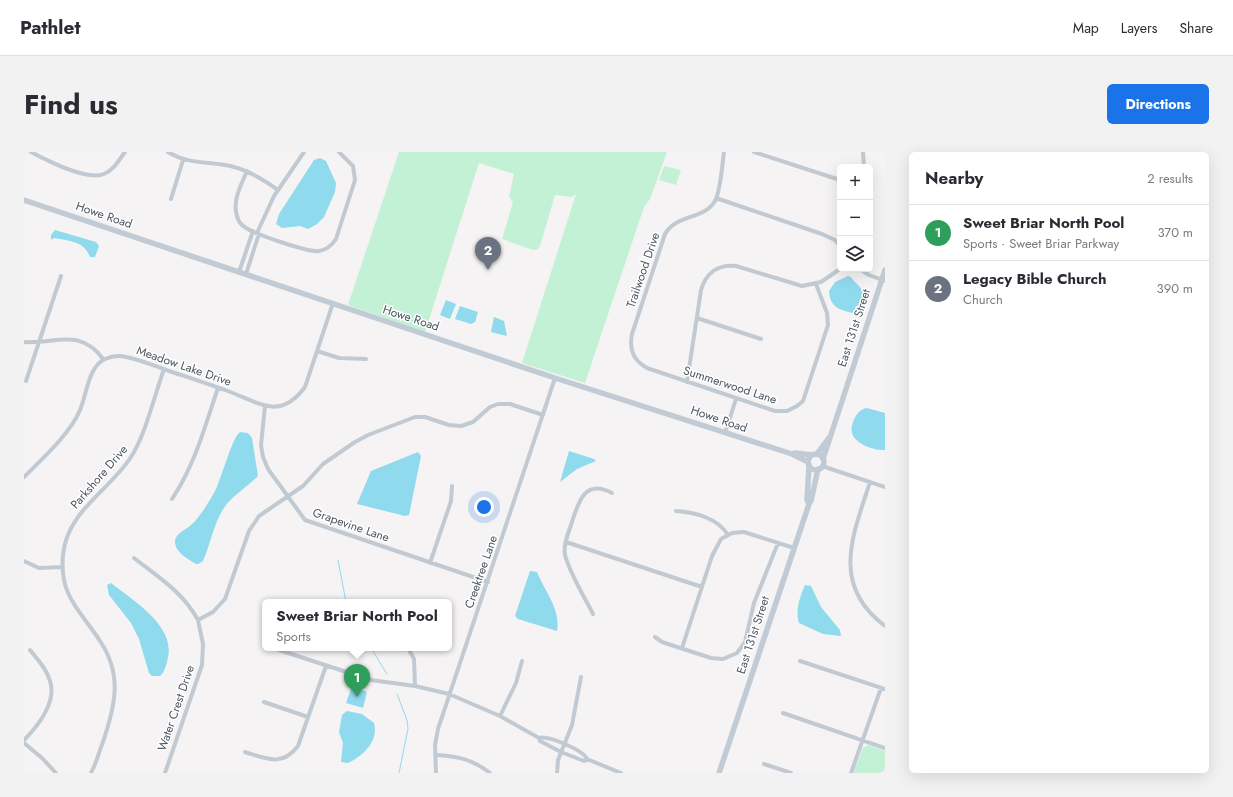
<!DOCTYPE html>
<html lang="en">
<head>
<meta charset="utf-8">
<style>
	body { margin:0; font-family:Jost,sans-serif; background:#f2f2f3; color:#2b2b33 }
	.controls { position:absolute; right:12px; top:12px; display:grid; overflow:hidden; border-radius:6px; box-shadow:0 4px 16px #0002 }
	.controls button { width:36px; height:36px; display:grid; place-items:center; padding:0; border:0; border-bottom:1px solid #e1e1e2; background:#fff; color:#2b2b33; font:20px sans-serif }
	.you { position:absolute; left:460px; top:355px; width:14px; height:14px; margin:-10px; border:3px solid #fff; border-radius:50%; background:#1a73e8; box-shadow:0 0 0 6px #1a73e833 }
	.badge { display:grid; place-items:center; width:26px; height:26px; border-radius:50%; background:#1a73e8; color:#fff; font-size:13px; font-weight:700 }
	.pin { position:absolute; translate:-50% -33px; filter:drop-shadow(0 1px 2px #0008) }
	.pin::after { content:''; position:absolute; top:21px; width:14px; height:12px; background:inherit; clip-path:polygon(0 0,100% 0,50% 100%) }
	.popup { position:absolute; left:238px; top:447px; width:190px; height:52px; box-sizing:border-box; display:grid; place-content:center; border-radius:6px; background:#fff; filter:drop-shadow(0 1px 3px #0005); font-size:13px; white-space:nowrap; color:#7c7c81 }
	.popup b { font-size:15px; color:#2b2b33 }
	.popup::after { content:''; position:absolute; left:50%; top:100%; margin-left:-8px; border:8px solid transparent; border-top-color:#fff }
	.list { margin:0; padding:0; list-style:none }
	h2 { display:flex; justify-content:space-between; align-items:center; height:52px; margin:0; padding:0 16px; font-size:17px }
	h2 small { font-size:13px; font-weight:400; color:#7c7c81 }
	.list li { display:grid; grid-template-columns:26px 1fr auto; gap:12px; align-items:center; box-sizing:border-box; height:56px; padding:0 16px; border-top:1px solid #e1e1e2 }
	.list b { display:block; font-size:15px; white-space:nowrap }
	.list p { margin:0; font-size:13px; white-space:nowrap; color:#7c7c81 }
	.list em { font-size:13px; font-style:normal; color:#7c7c81 }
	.icon { flex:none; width:22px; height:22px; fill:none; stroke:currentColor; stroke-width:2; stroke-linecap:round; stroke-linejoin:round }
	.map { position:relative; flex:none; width:861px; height:621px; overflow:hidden; border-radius:6px }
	header { display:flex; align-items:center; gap:24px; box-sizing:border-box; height:56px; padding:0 20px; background:#fff; border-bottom:1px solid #e1e1e2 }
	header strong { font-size:19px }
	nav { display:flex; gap:22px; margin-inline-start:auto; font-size:14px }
	.intro { display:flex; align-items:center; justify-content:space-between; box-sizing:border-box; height:96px; padding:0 24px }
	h1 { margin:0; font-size:28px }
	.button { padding:10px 18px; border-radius:6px; background:#1a73e8; color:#fff; font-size:14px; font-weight:700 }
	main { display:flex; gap:24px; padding:0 24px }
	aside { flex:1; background:#fff; border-radius:6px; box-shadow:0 4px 16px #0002 }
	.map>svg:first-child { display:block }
	.green { fill:#c3f1d5 }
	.water { fill:#90daee }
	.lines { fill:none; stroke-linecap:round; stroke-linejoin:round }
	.stream { stroke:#90daee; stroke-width:1 }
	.street { stroke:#c1cad2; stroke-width:4 }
	.secondary { stroke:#c1cbd6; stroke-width:5.5 }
	.labels { text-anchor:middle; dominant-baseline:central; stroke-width:3; stroke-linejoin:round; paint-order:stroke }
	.street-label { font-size:12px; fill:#4a5661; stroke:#fff }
</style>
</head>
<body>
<header>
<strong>Pathlet</strong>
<nav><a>Map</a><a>Layers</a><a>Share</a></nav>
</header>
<div class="intro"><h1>Find us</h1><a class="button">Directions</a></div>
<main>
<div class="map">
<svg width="861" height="621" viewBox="0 0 861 621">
	<rect width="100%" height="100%" fill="#f5f3f3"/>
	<!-- green -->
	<path class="green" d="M375,0H643L626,47L620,55L561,231L498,211L552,42L547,45L531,43L516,94L513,98H509L478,87L489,50L485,45L490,22L455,11L401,180L324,153Z
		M640,14L657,18L652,33L635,28Z
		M844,593L861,599V621H829L839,596Z"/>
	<!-- water -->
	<path class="water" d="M296,6L302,9L312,31L311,40L300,65L293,72L284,77L276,74L258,76L252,72L255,62L290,8Z
		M31,78L72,90L75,94L71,105H66C60,89 46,89 30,86L27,88V83Z
		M824,124C828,125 828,127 831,130C844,142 846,152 829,161C815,158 806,155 805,139L811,130Z
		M422,148L432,152L426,167L416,163Z
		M436,154L454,160L451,170L447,172L431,167Z
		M470,165L480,169L483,184L467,180Z
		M843,256L861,261V298C851,299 831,292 828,281C826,272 833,257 843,256Z
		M216,280L224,281L228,286L234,324C224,334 212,341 202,353C190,369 187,391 179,409L174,412H172C164,407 151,400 151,390C151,381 162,378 167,373C176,365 184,351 190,341C197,329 208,285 216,280Z
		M545,299L570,307L572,309L553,317L536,330Z
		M394,300L397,304L385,363L381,364L333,352L347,319Z
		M506,419L513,420C520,438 537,457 533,479L494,467L491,464Z
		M87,431C108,448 151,473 144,505C143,511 141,520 136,524H128L125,521L115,487L107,471L85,443L83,433Z
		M781,433L787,434L797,455L816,478L817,484L799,482L775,471C771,460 776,444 781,433Z
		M328,534L343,540L339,556L322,551Z
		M323,559L338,562L350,571C355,589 339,604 324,611L317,610L319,591L315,580L318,563Z"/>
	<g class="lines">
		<!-- stream -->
		<path class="stream" d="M314,408L322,450
			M347,496L363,522
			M373,542L383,568L384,577L375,621"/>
		<!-- street -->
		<path class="street" d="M7,0C24,9 62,29 80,22C90,18 95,8 101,0
			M144,0C165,13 187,9 210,15C226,19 240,28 254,38
			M700,0C698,13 697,37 691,49C680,68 652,62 641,82L608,182C605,198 609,208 623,216L751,259H763L773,254L779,249L804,173L803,161L792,132
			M730,0L816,28
			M839,0L840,15
			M223,19C217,33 208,49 213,64C214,69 217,73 222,76C231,82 285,101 295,99C302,98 308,93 312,87L331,28L329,14L315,0
			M692,46L798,82L811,88L816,94
			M147,47L159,8
			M233,81L250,44L280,0
			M836,117L845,123L861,129
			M215,120L229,79
			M222,122L235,82
			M673,166L737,187
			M0,190C32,192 56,175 80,208
			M293,199L315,206L342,207
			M2,229L37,124
			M663,230L677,138C682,121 694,112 712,114L778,134L797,130L816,117
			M241,254L237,293L239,305L244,317L281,368L464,430
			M701,281L712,247
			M798,314L861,335
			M0,325C18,307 46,282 56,258C63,242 64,215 81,207C88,204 95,203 102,205C117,208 131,214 145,219C166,226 188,233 209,241C239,253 257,267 281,235L309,151
			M846,330C829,383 806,433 861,474
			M148,347C171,313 181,274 194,236
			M652,359C670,360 694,366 704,383
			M542,390L678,435
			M110,406C134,425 159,440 174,468
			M0,409L15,416L39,415
			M406,411L427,349L428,334
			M569,462C560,444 546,422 541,403C539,393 544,382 547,373C554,351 560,326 588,341
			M631,485L638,490L687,506L699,507L713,501L721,490L730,451L754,391
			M384,496L390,507L391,534
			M658,496L688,404L697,387L708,381L720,380L770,396
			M255,498L347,528L391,534L425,542L476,564L515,586L516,589L537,600L560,609L563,607
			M776,509L861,537
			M240,550L284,565
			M759,561L861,596
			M476,564L492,531L498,509
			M515,586C524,583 559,598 563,607L597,621
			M0,588C14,574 33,550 26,529C23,517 13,507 6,498
			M0,591L18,606L32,621
			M221,600C243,607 258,615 274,594L302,514
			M411,603C433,604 448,607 466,621
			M740,612L767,621
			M67,621C72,612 75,600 79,590C91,554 99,523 76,489C56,458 35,444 39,403C43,359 85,339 107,305C121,284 131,242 140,217
			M141,621L178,513L179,492L174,468L189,460L201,447L225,379L235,364L279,334L299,312L331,290L344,283L391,265H401L425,273L437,274L449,270L466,255L474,252H486L519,263
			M412,621L411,593L414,577L531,226
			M533,621L534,608L548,573L557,525
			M827,621L857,536"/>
		<!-- secondary -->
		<path class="secondary" d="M0,48L531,226L768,302L784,310
			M768,302L772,301L788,303
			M793,302L805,286
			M784 310a8 8 0 1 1 16 0a8 8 0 1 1-16 0Z
			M799,307L861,118
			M785,352L783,348L785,313
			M695,621L785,352L787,349L794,317"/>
	</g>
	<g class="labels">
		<!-- street labels -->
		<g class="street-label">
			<text transform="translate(80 63) rotate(19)">Howe Road</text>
			<text transform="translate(619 118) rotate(-71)">Trailwood Drive</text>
			<text transform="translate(387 166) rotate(18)">Howe Road</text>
			<text transform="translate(830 176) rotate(-72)">East 131st Street</text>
			<text transform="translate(160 214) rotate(19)">Meadow Lake Drive</text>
			<text transform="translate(706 233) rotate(18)">Summerwood Lane</text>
			<text transform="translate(695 267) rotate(19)">Howe Road</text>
			<text transform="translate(75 325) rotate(-49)">Parkshore Drive</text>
			<text transform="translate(327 373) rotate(19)">Grapevine Lane</text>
			<text transform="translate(457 420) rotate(-71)">Creektree Lane</text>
			<text transform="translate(729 483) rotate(-72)">East 131st Street</text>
			<text transform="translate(152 556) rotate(-71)">Water Crest Drive</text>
		</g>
	</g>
</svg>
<div class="controls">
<button>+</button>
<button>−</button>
<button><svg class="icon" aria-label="layers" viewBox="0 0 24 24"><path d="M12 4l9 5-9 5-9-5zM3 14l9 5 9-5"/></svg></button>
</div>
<div class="you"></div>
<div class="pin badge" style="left:333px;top:545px;background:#2e9e5b">1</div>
<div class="popup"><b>Sweet Briar North Pool</b>Sports</div>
<div class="pin badge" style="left:464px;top:118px;background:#6b7280">2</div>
</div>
<aside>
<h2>Nearby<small>2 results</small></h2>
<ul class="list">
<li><span class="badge" style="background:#2e9e5b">1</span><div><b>Sweet Briar North Pool</b><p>Sports · Sweet Briar Parkway</p></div><em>370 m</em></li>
<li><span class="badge" style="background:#6b7280">2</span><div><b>Legacy Bible Church</b><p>Church</p></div><em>390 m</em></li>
</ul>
</aside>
</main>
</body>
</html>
